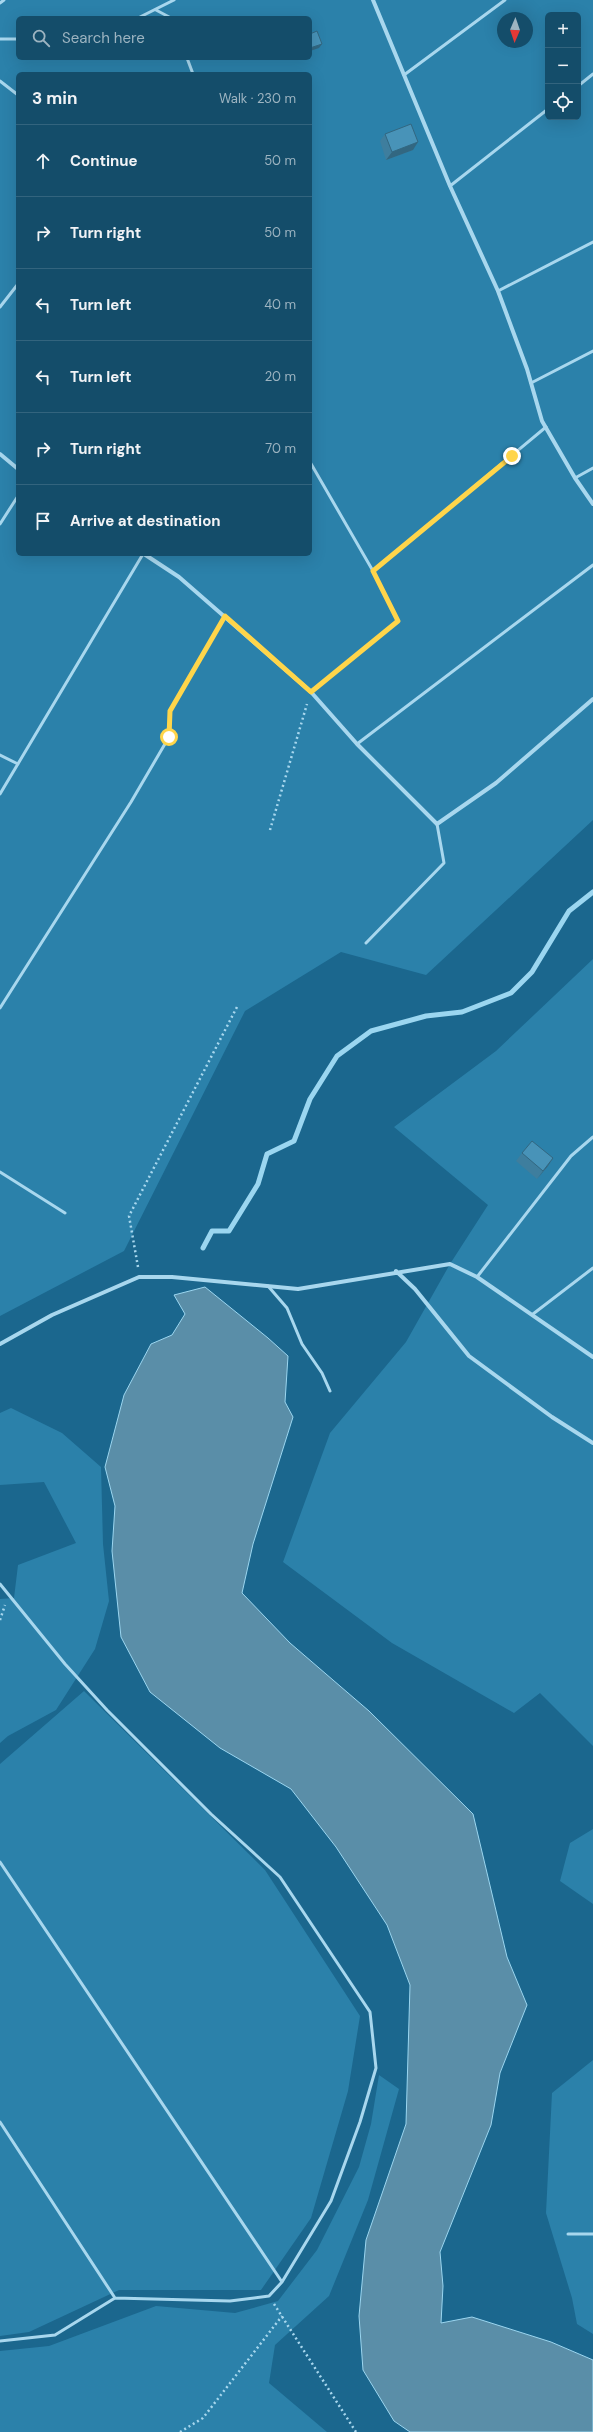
<!DOCTYPE html>
<html lang="en">
<head>
<meta charset="utf-8">
<style>
	body { margin:0; font-family:"DM Sans",sans-serif; background:#215772; color:#f1f3f6 }
	.controls { position:absolute; right:12px; top:12px; display:grid; overflow:hidden; border-radius:6px; box-shadow:0 4px 16px #0002 }
	.controls button { width:36px; height:36px; display:grid; place-items:center; padding:0; border:0; border-bottom:1px solid #33647e; background:#144d6a; color:#f1f3f6; font:20px sans-serif }
	.compass { position:absolute; left:497px; top:12px; width:36px; height:36px; border-radius:50%; background:#144d6a; box-shadow:0 4px 16px #0002; rotate:182deg }
	.stop { position:absolute; width:12px; height:12px; margin:-9px; border:3px solid #ffd54a; border-radius:50%; background:#fff }
	.stop.end { background:#ffd54a; border-color:#fff; box-shadow:0 1px 4px #0008 }
	.list { margin:0; padding:0; list-style:none }
	h2 { display:flex; justify-content:space-between; align-items:center; height:52px; margin:0; padding:0 16px; font-size:17px }
	h2 small { font-size:13px; font-weight:400; color:#9db4c1 }
	.list li { display:grid; grid-template-columns:26px 1fr auto; gap:12px; align-items:center; box-sizing:border-box; height:72px; padding:0 16px; border-top:1px solid #33647e }
	.list b { display:block; font-size:15px; white-space:nowrap }
	.list em { font-size:13px; font-style:normal; color:#9db4c1 }
	.icon { flex:none; width:22px; height:22px; fill:none; stroke:currentColor; stroke-width:2; stroke-linecap:round; stroke-linejoin:round }
	.map { position:relative; flex:none; width:593px; height:2432px; overflow:hidden }
	.search { position:absolute; background:#144d6a; box-shadow:0 4px 16px #0002; left:16px; top:16px; width:296px; height:44px; display:flex; align-items:center; gap:10px; box-sizing:border-box; padding:0 14px; border-radius:6px; color:#9db4c1; font-size:15px }
	.panel { position:absolute; background:#144d6a; box-shadow:0 4px 16px #0002; left:16px; top:72px; width:296px; height:484px; border-radius:6px }
	.map>svg:first-child { display:block }
	.green { fill:#2b81aa; fill-rule:evenodd }
	.water { fill:#5a8ea8; stroke:#9bd6f0 }
	.lines { fill:none; stroke-linecap:round; stroke-linejoin:round }
	.stream { stroke:#9bd6f0; stroke-width:5 }
	.path { stroke:#a8d7ee; stroke-width:2.5; stroke-dasharray:2 3; stroke-linecap:butt }
	.service { stroke:#a8d7ee; stroke-width:3 }
	.minor { stroke:#a8d7ee; stroke-width:4 }
	.wall { fill:#3e7e9e }
	.shaded-wall { fill:#326781 }
	.building { fill:#4893b8; stroke:#326781 }
	.route { stroke:#ffd54a; stroke-width:5 }
</style>
</head>
<body>
<div class="map">
<svg width="593" height="2432" viewBox="0 0 593 2432">
	<rect width="100%" height="100%" fill="#1b678e"/>
	<!-- green -->
	<path class="green" d="M0,0H593V820L426,975L341,952L245,1011L124,1251L0,1316ZM548,15H578V117H548ZM18,18H310V58H18ZM503,18H527V42H503ZM18,74H310V554H18Z
		M593,959V1746L540,1693L514,1713L392,1643L283,1562L330,1433L406,1342L450,1264L488,1205L394,1127L496,1051Z
		M11,1408L62,1433L101,1467L103,1544L109,1601L95,1649L56,1710L8,1736L0,1743V1599L14,1598L18,1565L76,1543L44,1482L0,1485V1413Z
		M84,1691L265,1870L360,2016L348,2091L311,2218L261,2290H119L29,2332L0,2336V1764Z
		M593,1829V1904L560,1881L570,1843Z
		M593,2060V2334L577,2324L572,2298L546,2213L552,2093Z
		M379,2075L399,2089L368,2200L329,2296L275,2345L269,2383L327,2432H0V2351L49,2346L156,2306L235,2313L278,2301L317,2250L359,2167L371,2124Z"/>
	<!-- water -->
	<path class="water" d="M205,1287L268,1338L288,1356L285,1402L293,1417L253,1544L242,1593L290,1643L369,1711L473,1814L507,1957L527,2005L500,2073L491,2125L440,2252L443,2286L441,2323L472,2317L551,2342L593,2360V2432H410L394,2421L363,2370L359,2316L366,2240L406,2124L410,1985L387,1925L336,1847L291,1789L220,1748L150,1692L121,1637L112,1551L115,1506L105,1467L124,1395L151,1344L172,1335L185,1314L174,1295Z"/>
	<g class="lines">
		<!-- stream -->
		<path class="stream" d="M203,1248L212,1231H229L258,1184L267,1154L294,1141L310,1099L337,1056L371,1031L426,1016L462,1012L511,993L532,972L569,911L593,892"/>
		<!-- path -->
		<path class="path" d="M270,830L307,704
			M138,1267L129,1216L238,1005
			M0,1620L5,1605
			M274,2304L356,2432
			M180,2432L203,2418L282,2316"/>
		<!-- service -->
		<path class="service" d="M0,3L4,0
			M156,10L171,18
			M138,18L174,0
			M0,39H18
			M187,58L193,74
			M404,75L505,0
			M0,81L18,95
			M578,86L593,74
			M450,186L548,109
			M498,291L593,242
			M0,307L18,284
			M531,383L593,351
			M310,462L373,571L398,621L311,692
			M575,478L593,468
			M0,524L18,496
			M373,571L546,427
			M357,744L593,565
			M0,755L18,764
			M0,794L143,554
			M366,943L444,863L437,824
			M0,1008L131,802L169,737L170,711L225,616
			M0,1172L65,1213
			M477,1277L571,1156L593,1137
			M268,1286L287,1308L302,1344L322,1373L330,1391
			M533,1314L593,1268
			M0,1584L65,1664L107,1710L211,1814L280,1877L370,2012L376,2068L360,2122L331,2201L282,2282L269,2296L230,2301L115,2298L55,2335L0,2341
			M0,1862L282,2282
			M0,2122L115,2298
			M568,2234H593"/>
		<!-- minor -->
		<path class="minor" d="M373,0L450,186L498,291L527,369L542,421L575,478L593,504
			M0,454L18,469
			M144,554L179,577L311,692L357,744L437,824L496,783L593,699
			M396,1271L415,1289L469,1356L552,1417L593,1443
			M0,1344L52,1315L139,1277H172L298,1289L450,1264L477,1277L593,1357"/>
	</g>
	<!-- wall -->
	<path class="wall" d="M385,134L413,150L386,160L380,141Z
		M522,1153L553,1158L548,1166L537,1179L516,1161Z"/>
	<!-- shaded-wall -->
	<path class="shaded-wall" d="M322,44L319,48L310,51V48Z
		M418,142L413,150L386,160L392,152Z
		M553,1158L548,1166L537,1179L543,1171Z"/>
	<!-- building -->
	<path class="building" d="M317,31L322,44L310,48V34Z
		M411,124L418,142L392,152L385,134Z
		M532,1141L553,1158L543,1171L522,1153Z"/>
	<g class="lines">
		<!-- route -->
		<path class="route" d="M169,737L170,711L225,616L311,692L398,621L373,571L512,456"/>
	</g>
</svg>
<div class="controls">
<button>+</button>
<button>−</button>
<button><svg class="icon" aria-label="locate" viewBox="0 0 24 24"><circle cx="12" cy="12" r="6"/><path d="M12 2v4M12 18v4M2 12h4M18 12h4"/></svg></button>
</div>
<svg class="compass" viewBox="-18 -18 36 36"><path d="M0-13l5 13h-10z" fill="#e53935"/><path d="M0 13l5-13h-10z" fill="#9db4c1"/></svg>
<div class="stop" style="left:169px;top:737px"></div>
<div class="stop end" style="left:512px;top:456px"></div>
<div class="search"><svg class="icon" aria-label="search" viewBox="0 0 24 24"><circle cx="10" cy="10" r="6"/><path d="M15 15l6 6"/></svg>Search here</div>
<section class="panel">
<h2>3 min<small>Walk · 230 m</small></h2>
<ul class="list">
<li><svg class="icon" aria-label="ahead" viewBox="0 0 24 24"><path d="M12 20V5M6 11l6-6 6 6"/></svg><div><b>Continue</b></div><em>50 m</em></li>
<li><svg class="icon" aria-label="right" viewBox="0 0 24 24"><path d="M7 20v-9h11M14 6l5 5-5 5"/></svg><div><b>Turn right</b></div><em>50 m</em></li>
<li><svg class="icon" aria-label="left" viewBox="0 0 24 24"><path d="M17 20v-9H6M10 6l-5 5 5 5"/></svg><div><b>Turn left</b></div><em>40 m</em></li>
<li><svg class="icon" aria-label="left" viewBox="0 0 24 24"><path d="M17 20v-9H6M10 6l-5 5 5 5"/></svg><div><b>Turn left</b></div><em>20 m</em></li>
<li><svg class="icon" aria-label="right" viewBox="0 0 24 24"><path d="M7 20v-9h11M14 6l5 5-5 5"/></svg><div><b>Turn right</b></div><em>70 m</em></li>
<li><svg class="icon" aria-label="arrive" viewBox="0 0 24 24"><path d="M6 21V4h12l-3 4 3 4H6"/></svg><div><b>Arrive at destination</b></div></li>
</ul>
</section>
</div>
</body>
</html>
